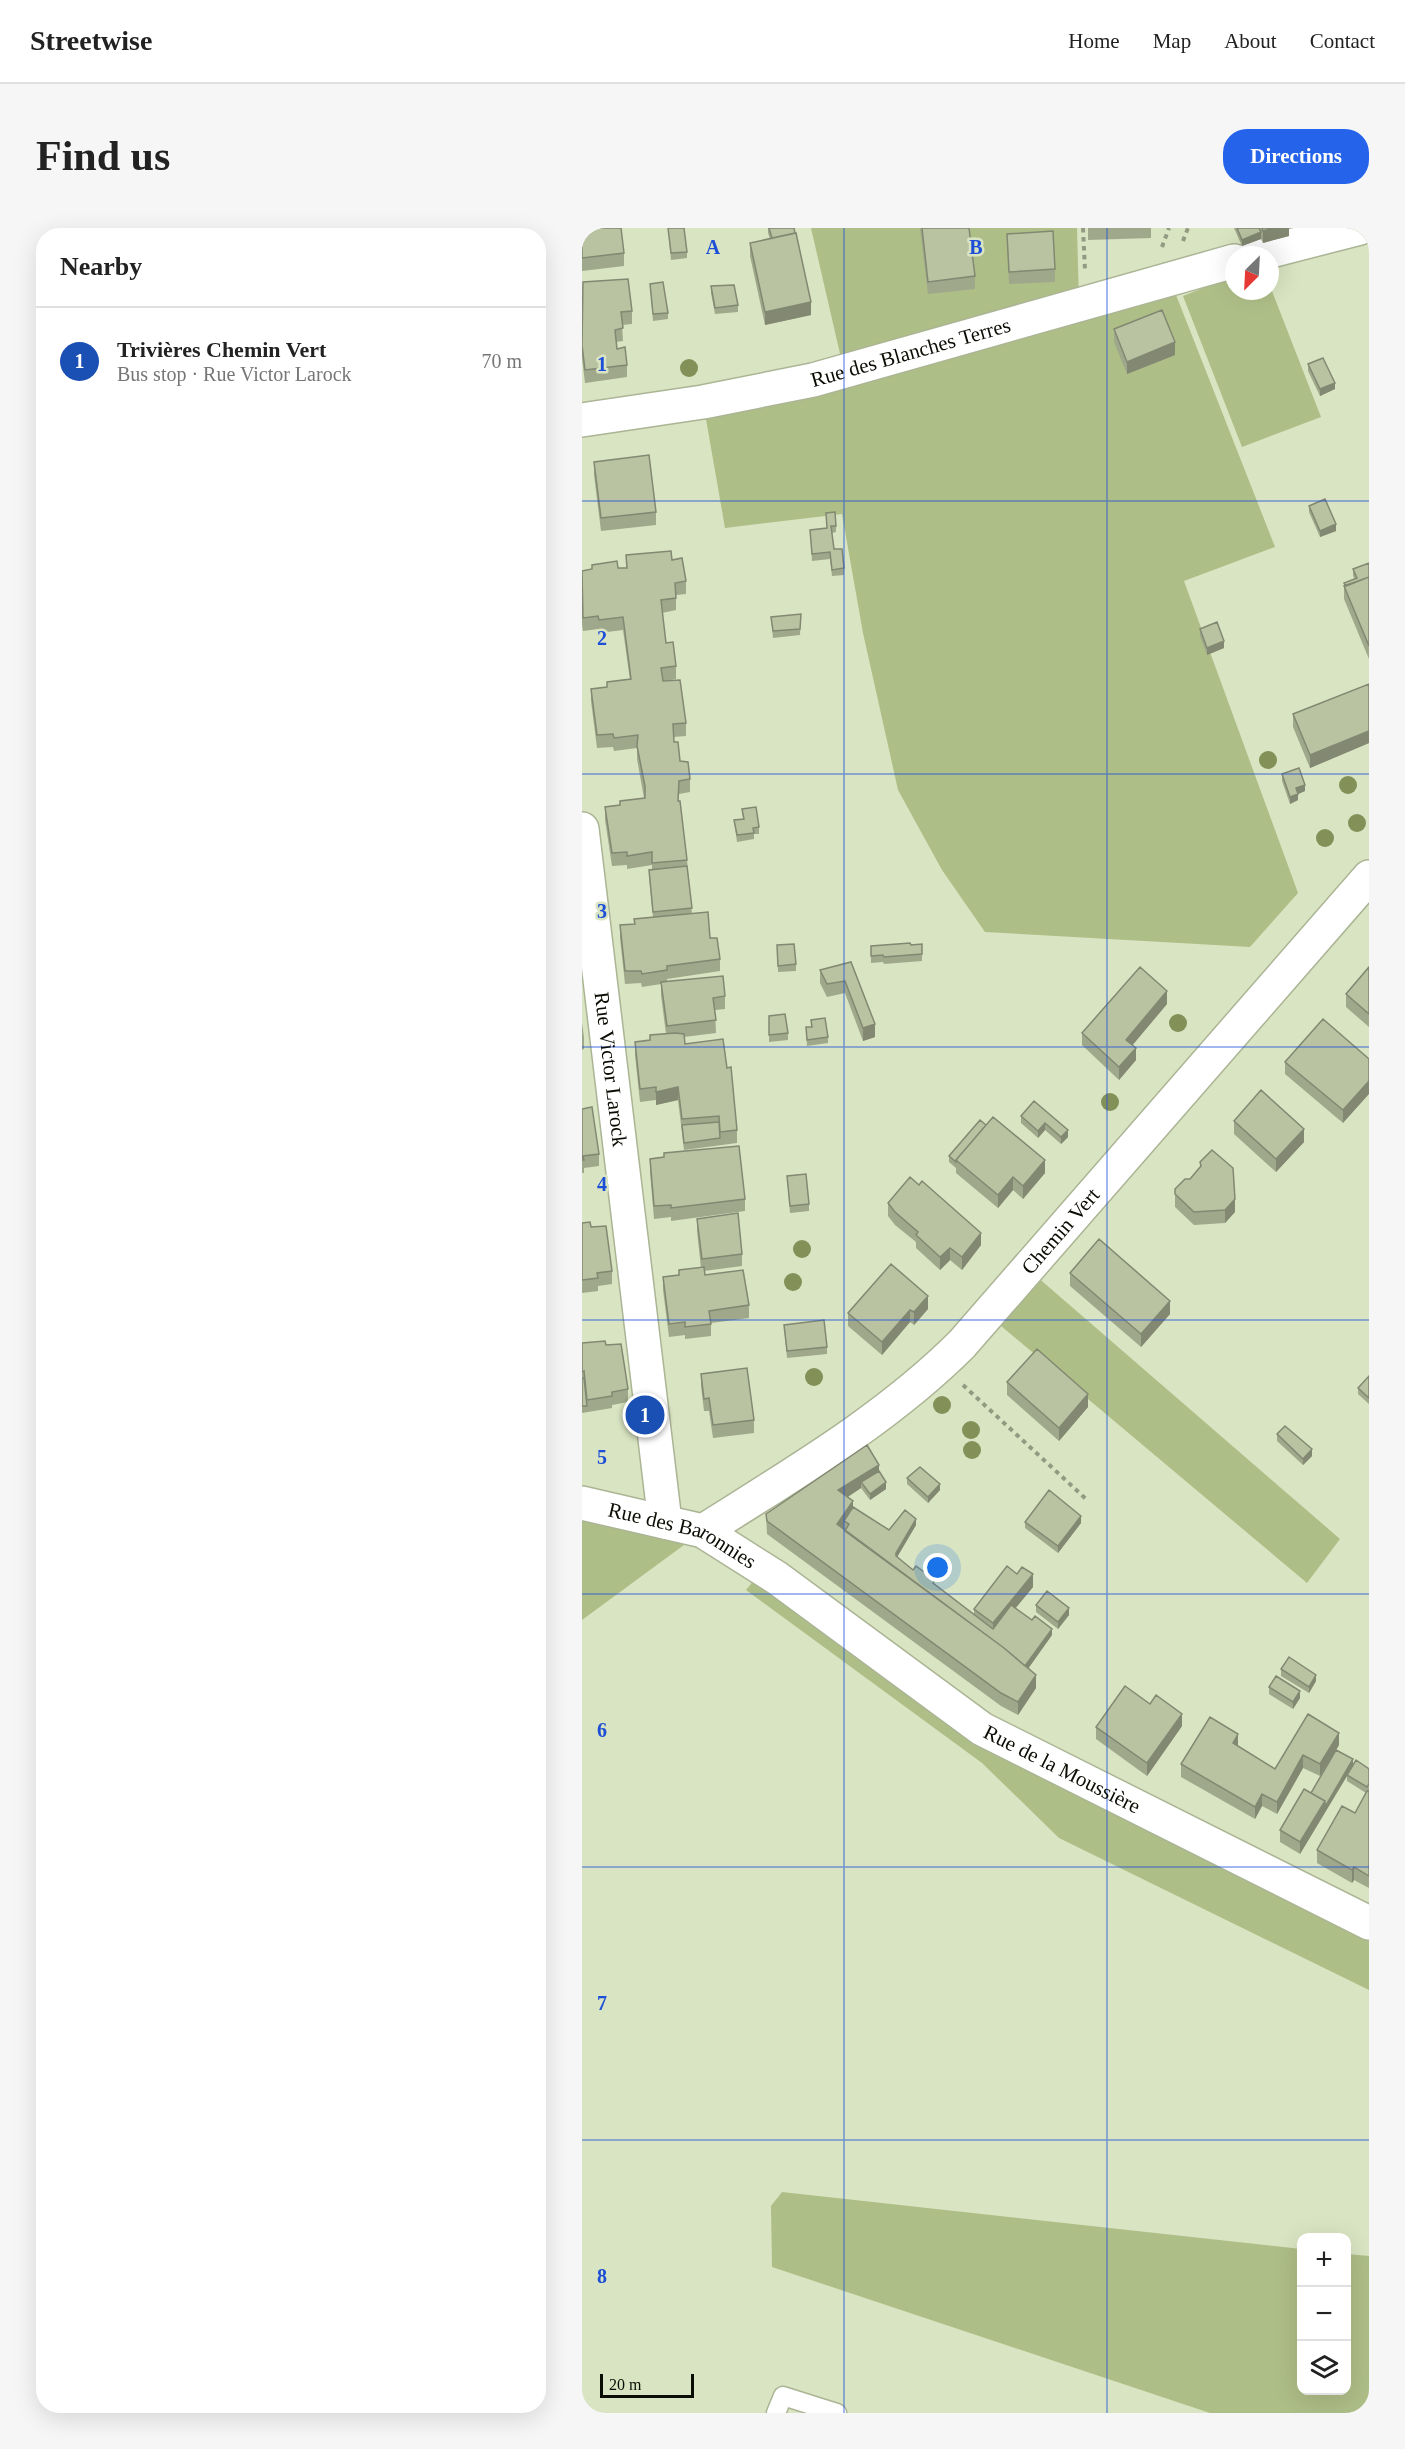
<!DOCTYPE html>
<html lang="en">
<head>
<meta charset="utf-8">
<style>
	body { margin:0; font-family:"Times New Roman",serif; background:#f6f6f6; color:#222 }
	.controls { position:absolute; right:18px; bottom:18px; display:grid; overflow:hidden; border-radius:12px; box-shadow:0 6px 24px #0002 }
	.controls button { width:54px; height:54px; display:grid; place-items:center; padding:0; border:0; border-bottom:2px solid #e0e0e0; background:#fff; color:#222; font:30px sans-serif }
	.compass { position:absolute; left:643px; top:18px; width:54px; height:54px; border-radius:50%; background:#fff; box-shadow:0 6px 24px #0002; rotate:204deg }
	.scale { position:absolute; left:18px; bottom:15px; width:94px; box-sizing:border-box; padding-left:6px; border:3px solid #0a0d03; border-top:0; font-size:16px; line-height:21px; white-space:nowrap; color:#0a0d03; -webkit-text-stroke:4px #d9e4c2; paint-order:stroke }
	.you { position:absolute; left:356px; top:1340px; width:21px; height:21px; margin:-15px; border:4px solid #fff; border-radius:50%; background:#1a73e8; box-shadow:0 0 0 9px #1a73e833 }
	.badge { display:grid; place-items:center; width:39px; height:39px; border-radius:50%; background:#2563eb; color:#fff; font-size:20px; font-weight:700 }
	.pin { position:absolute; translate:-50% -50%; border:3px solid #fff; box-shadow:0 2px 6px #0006 }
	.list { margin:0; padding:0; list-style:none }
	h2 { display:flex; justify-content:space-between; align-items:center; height:78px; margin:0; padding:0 24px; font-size:26px }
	h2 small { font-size:20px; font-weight:400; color:#767676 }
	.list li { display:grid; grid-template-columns:39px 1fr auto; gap:18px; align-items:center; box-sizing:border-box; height:108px; padding:0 24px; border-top:2px solid #e0e0e0 }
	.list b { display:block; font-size:22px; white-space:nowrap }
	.list p { margin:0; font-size:20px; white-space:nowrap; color:#767676 }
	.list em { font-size:20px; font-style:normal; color:#767676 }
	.icon { flex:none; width:33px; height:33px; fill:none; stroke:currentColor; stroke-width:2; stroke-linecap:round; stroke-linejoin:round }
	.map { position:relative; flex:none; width:787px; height:2185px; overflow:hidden; border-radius:24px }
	header { display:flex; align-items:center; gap:36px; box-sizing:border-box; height:84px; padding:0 30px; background:#fff; border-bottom:2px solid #e0e0e0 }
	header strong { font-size:28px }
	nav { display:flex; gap:33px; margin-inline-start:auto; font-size:21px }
	.intro { display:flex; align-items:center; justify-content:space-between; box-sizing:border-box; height:144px; padding:0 36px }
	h1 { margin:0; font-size:42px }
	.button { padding:15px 27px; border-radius:24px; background:#2563eb; color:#fff; font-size:21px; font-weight:700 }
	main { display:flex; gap:36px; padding:0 36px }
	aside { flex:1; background:#fff; border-radius:24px; box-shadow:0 6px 24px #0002 }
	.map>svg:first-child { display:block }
	.green { fill:#aebe87 }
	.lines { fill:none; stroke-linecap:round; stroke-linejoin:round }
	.lane-casing { stroke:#abb595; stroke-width:21 }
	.street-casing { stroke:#abb595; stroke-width:36 }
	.secondary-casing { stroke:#abb595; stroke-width:36 }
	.path { stroke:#929a81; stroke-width:4; stroke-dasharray:4.5 4.5; stroke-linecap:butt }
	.lane { stroke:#fff; stroke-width:18 }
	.street { stroke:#fff; stroke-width:33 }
	.secondary { stroke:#fff; stroke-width:33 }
	.tree { fill:#839058 }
	.wall { fill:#9fa88b }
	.shaded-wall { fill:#828871 }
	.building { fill:#b9c3a2; stroke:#828871; stroke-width:1.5 }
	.grid { fill:none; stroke:#1d4ed8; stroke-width:1.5; stroke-opacity:0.55 }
	.labels { text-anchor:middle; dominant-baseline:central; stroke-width:5; stroke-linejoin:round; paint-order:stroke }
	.street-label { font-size:21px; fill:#0a0d03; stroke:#d9e4c2 }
	.grid-label { font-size:20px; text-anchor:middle; font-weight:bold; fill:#1d4ed8; stroke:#d9e4c2; stroke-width:5; stroke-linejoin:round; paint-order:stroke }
</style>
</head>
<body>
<header>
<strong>Streetwise</strong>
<nav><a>Home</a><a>Map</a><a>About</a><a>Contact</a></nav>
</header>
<div class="intro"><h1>Find us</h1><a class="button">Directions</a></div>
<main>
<aside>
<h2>Nearby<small></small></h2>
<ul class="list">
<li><span class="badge" style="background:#1a4fb4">1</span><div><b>Trivières Chemin Vert</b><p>Bus stop · Rue Victor Larock</p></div><em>70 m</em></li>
</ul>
</aside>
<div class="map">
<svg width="787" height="2185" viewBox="0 0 787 2185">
	<rect width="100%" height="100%" fill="#d9e4c2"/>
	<!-- green -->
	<path class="green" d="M229,0H495L497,74L587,49L693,319L602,353L716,665L668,719L403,704L360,642L316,562L281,405L260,286L143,300L121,174L262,143Z
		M652,48V63H688V58L739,189L660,219L601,68Z
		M446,1041L758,1311L725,1355L406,1087Z
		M0,1275L121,1303L0,1392Z
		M181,1341L400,1501L787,1695V1762L477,1610L400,1535L164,1362Z
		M200,1964L719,2021L720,2162H764L765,2026L787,2028V2185H628L190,2039L189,1978Z"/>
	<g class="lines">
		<defs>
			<path id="lane" d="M194,2185L201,2168L255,2185"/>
			<g id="street">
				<path d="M673,27L778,0"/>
				<path id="s1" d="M0,192L121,174L231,152L652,33"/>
				<path id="s2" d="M0,601L83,1294"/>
				<path id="s3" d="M121,1303C211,1246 305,1191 380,1116L787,649"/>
			</g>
			<g id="secondary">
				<path id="s4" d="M0,1275L121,1303L195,1350L400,1501L787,1695"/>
			</g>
		</defs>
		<!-- lane casing -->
		<use href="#lane" class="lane-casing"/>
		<!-- street casing -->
		<use href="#street" class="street-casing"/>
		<!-- secondary casing -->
		<use href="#secondary" class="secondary-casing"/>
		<!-- path -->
		<path class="path" d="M501,0L503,42
			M601,13L606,0
			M580,19L587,0
			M381,1157L504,1271"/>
		<!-- lane -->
		<use href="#lane" class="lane"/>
		<!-- street -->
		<use href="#street" class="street"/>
		<!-- secondary -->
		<use href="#secondary" class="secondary"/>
	</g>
	<!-- trees -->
	<g class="tree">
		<circle cx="107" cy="140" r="9"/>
		<circle cx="686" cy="532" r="9"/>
		<circle cx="766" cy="557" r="9"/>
		<circle cx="775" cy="595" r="9"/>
		<circle cx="743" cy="610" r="9"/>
		<circle cx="596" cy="795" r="9"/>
		<circle cx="528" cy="874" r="9"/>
		<circle cx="220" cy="1021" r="9"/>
		<circle cx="211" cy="1054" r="9"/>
		<circle cx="232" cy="1149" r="9"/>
		<circle cx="360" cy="1177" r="9"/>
		<circle cx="389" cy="1202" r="9"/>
		<circle cx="390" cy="1222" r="9"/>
	</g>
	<!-- wall -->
	<path class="wall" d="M0,0L42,25V38L0,43Z
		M86,0L105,24V30L89,32Z
		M186,0H212L229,87L183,97L168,28V15L188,11L186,5Z
		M338,0H387L393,48V61L346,66Z
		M506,0H569V10L506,12Z
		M652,0H707V8L681,15L679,11L660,18Z
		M425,6L473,41V54L427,56Z
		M1,54L50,83V96L40,97L41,113L34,114L35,121L45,137V149L3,155L0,130Z
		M68,56L86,85V91L71,93Z
		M129,58L156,77V84L133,86L129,65Z
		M532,101L593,127L545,146L532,114Z
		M726,136L753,161L738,168L726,143Z
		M12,234L74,284V297L19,303L12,247Z
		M727,278L754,303L738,309L727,284Z
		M244,285L254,298V304L250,305L252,321L262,340V347L250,348L248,331L230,333L228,302L245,300Z
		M44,327L90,332L104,353V366L94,367V382L80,385L84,415L94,438V451L81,453L104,495V508L91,509L92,514L98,533L108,551V564L97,566L96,573L105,632L110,686L128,710L138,731V743L85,751V753L143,768V781L133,782L134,805L102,809L103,816L145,840L155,902V915L102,922L96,872L74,877V872L58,874L53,827V814L68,812L84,806L79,767V756L60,759L59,755L43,756L38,710V697L52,696L71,689L67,648V642L70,641V637L45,641V637L30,638L23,592V579L38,577L62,570L55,531V520L32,523L31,519L15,520L9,473V461L25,459L48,452L41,402L17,405L16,401L1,403L0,396V343L44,340Z
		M787,335V431L762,371V355L773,351L771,348V341Z
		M219,386L218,407L191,410L189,389Z
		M618,401L642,420L625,427L618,408Z
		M787,456V515L728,540L711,499V486Z
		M700,546L723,563L716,566V572L708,576L700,553Z
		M160,581L177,599V606H172V611L155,614L152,592L161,591Z
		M340,716V733L302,736L301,734L289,735V718Z
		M195,717L214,736V743L196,744Z
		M269,734L293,809L281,813L263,765L245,769L238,755V742Z
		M787,739V799L764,779V766Z
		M585,776L550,817L554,832L537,852L500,817V805Z
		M187,788L206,805V812L187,814Z
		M229,792L246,809V815L225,818L224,799H229Z
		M0,795L2,809V821L0,822Z
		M787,831L761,895L703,846V834Z
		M452,873L486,909L479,916L463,902L456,910L439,895V888Z
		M0,881L17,926V938L2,940V945H0Z
		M652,893L722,914L694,944L652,906Z
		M367,928L463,945L441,971L431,962L416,980L374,945V940L367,934Z
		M68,931L163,971V983L89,993V989L72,991L68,944Z
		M618,934L653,984L643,995L612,997L593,979V961L608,951L618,940Z
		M205,948L227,976V983L208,985Z
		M306,975L399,1017L380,1042L368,1032L358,1042L334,1020V1014L313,997L306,988Z
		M115,991L160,1026V1038L122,1043L123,1047L167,1077V1090L129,1095V1108L103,1111V1107L87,1109L81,1062V1049L97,1047L119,1040L115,1003Z
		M0,995L9,999L30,1043V1056L16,1058V1063L0,1065Z
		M488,1045L588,1086L559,1119L488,1058Z
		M346,1081L332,1097L328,1094L300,1127L266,1098V1085Z
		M202,1097L245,1119V1126L205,1130Z
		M0,1115L24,1117L46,1161V1174L30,1177V1180L0,1185Z
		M119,1146L172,1192V1205L131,1210L127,1183H122L119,1158Z
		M787,1148V1176L776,1166V1160Z
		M425,1154L506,1179L477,1213L425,1167Z
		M695,1206L730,1228L721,1237L695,1213Z
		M297,1243L304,1261L288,1272L279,1260L266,1269L271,1279L307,1302L334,1297L315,1329L331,1342L353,1356L392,1386V1381L451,1359L433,1381L470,1407L446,1440L454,1460L436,1487L419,1478L185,1306L184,1286Z
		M325,1250L358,1262L346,1275L325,1256Z
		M443,1294L499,1295L476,1325L443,1300Z
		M454,1377L487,1387L476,1401L454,1384Z
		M699,1441L734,1453L727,1465L699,1448Z
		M687,1459L718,1470L711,1481L687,1466Z
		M726,1486L757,1517L738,1548L721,1540L695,1586L680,1578L673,1591L599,1549V1536L656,1518L693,1541Z
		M600,1498L565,1548L514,1511V1499Z
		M771,1537L787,1541V1660L772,1652L770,1655L735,1635V1622L773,1585L784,1565L765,1553V1548L718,1626L698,1614V1602L729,1565Z"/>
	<!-- shaded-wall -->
	<path class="shaded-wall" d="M691,0H707V8L681,15V3Z
		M679,4V11L660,18V12Z
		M229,74V87L183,97V84Z
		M593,114V127L545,146V134Z
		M753,155V161L738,168V161Z
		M754,296V303L738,309V303Z
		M642,413V420L625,427V420Z
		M787,503V515L728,540V527Z
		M723,557V563L716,566V572L708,576V569L714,560Z
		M585,763V776L544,825V812Z
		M293,796V809L281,813V800Z
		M554,820V832L537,852V839Z
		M787,853V866L761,895V882Z
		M96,859V872L74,877V864Z
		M463,895V902L456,910V903Z
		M722,901V914L694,944V931Z
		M486,902V909L479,916V909Z
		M463,932V945L441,971V958Z
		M431,949V962L416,980V967Z
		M653,971V984L643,995V982Z
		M399,1005V1017L380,1042V1029Z
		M368,1020V1032L358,1042V1029Z
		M346,1068V1081L332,1097V1084Z
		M588,1073V1086L559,1119V1106Z
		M328,1082V1094L300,1127V1114Z
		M506,1166V1179L477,1213V1200Z
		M730,1221V1228L721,1237V1231Z
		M297,1237V1249L279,1254V1260L256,1275V1262Z
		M304,1254V1261L288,1272V1266Z
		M358,1256V1262L346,1275V1269Z
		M271,1273V1286L262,1293V1299L255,1309V1296Z
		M499,1288V1295L476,1325V1318Z
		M334,1291V1297L314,1331V1325Z
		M451,1346V1359L411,1407V1395Z
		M487,1380V1387L476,1401V1394Z
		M470,1401V1407L441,1448V1441Z
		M454,1447V1460L436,1487V1474Z
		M734,1447V1453L727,1465V1459Z
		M718,1463V1470L711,1481V1474Z
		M600,1486V1498L565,1548V1535Z
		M757,1505V1517L738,1548V1536Z
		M656,1506V1519L651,1515Z
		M721,1527V1540L695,1586V1574Z
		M771,1531V1538L718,1626V1614L743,1573Z
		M680,1566V1578L673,1591V1579Z
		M772,1639V1652L770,1655V1642Z"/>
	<!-- building -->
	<path class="building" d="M0,0H39L42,25L0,30Z
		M86,0H102L105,24L89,25Z
		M187,0H212L213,5L190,10Z
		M340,0H387L393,48L346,54Z
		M655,0H677L679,4L660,12Z
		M680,0H691L681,3Z
		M471,3L473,41L427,44L425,6Z
		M214,5L229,74L183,84L168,15Z
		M46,51L50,83L39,84L41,100L33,102L35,121L43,119L45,137L3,142L0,117L1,54Z
		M81,54L86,85L71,86L68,56Z
		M152,57L156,77L133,80L129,58Z
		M580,82L593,114L545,134L532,101Z
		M741,130L753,155L738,161L726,136Z
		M67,227L74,284L19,290L12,234Z
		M743,271L754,296L738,303L727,278Z
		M253,284L254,298H249L252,321H260L262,340L250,342L248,324L230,326L228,302L245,300L244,285Z
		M89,323L90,332L100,330L104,353L93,355L94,370L79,372L84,415L91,414L94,438L79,440L81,453L98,452L104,495L91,496L92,514H96L98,533L106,534L108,551L97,553L96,573H98L105,632L70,635V624L45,628V624L30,625L23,579L38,577V573L63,570V558L55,518L56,507L32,510L31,506L15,507L9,461L25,459V454L49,451L41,389L17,392L16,388L1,390L0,343L10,341V337L35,333L36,340H45L44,327Z
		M787,335V349L764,358L762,355L775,350L771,341Z
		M787,349V418L762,358Z
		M219,386L218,401L191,403L189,389Z
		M635,394L642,413L625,420L618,401Z
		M787,456V503L728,527L711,486Z
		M717,540L723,557L714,560L716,566L708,569L700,546Z
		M174,579L177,599L171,600L172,605L155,607L152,592L162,591L160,581Z
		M105,638L110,680L71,684L67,642Z
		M126,684L128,710H135L138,731L85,738V742L60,746L59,743H43L38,697L53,696L52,691Z
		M328,715L329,717L340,716V726L302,729L301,727L289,728V718Z
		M212,716L214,736L196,738L195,717Z
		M269,734L293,796L281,800L263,753L245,756L238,742Z
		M558,739L585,763L544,812L554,820L537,839L500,805Z
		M787,739V786L764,766Z
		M141,748L143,768L131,770L134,792L85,798L79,754Z
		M203,786L206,805L187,807V788Z
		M243,790L246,809L225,812L224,799H230L229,792Z
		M741,791L787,831V853L761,882L703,834Z
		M93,805L102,806L103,816L141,811L145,840L149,839L155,902L138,904L137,888L100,891L96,859L74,864V859L58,861L53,814L68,812V807Z
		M679,862L722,901L694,931L652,893Z
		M452,873L486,902L479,909L463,895L456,903L439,888Z
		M10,879L17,926L1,928L2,932H0V881Z
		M411,889L463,932L441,958L431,949L416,967L374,932Z
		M398,892L404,897L374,932V934L367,928Z
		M137,894L138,910L102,915L100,897Z
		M157,918L163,971L89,980V977L72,978L68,931L82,929V925Z
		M630,922L651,940L653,971L643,982L612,984L593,966V961L603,951H608L619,938L618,934Z
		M224,946L227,976L208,978L205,948Z
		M328,949L337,957L340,953L399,1005L380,1029L368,1020L358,1029L334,1007L336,1004L313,984L306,975Z
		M156,985L160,1026L120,1031L115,991Z
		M8,994L9,999L24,998L30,1043L15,1045L16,1050L0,1052V995Z
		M517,1011L588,1073L559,1106L488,1045Z
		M309,1036L346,1068L332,1084L328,1082L300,1114L266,1085Z
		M122,1039L123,1047L161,1042L167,1077L127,1083L129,1096L103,1099V1094L87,1096L81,1049L97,1047V1042Z
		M242,1092L245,1119L205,1123L202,1097Z
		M23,1113L24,1117L39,1116L46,1161L30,1164V1168L5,1172L2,1143L0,1144V1115Z
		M455,1121L506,1166L477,1200L425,1154Z
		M165,1140L172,1192L131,1197L127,1170L122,1171L119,1146Z
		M787,1148V1170L776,1160Z
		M0,1150H2L5,1178H0Z
		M703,1198L730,1221L721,1231L695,1206Z
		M285,1217L297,1237L256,1262L271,1273L255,1296L422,1420L454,1447L436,1474L419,1465L185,1293L184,1286Z
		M338,1239L358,1256L346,1269L325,1250Z
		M297,1243L304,1254L288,1266L279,1254Z
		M467,1262L499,1288L476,1318L443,1294Z
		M271,1279L307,1302L323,1282L334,1291L314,1325V1328L331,1342L334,1338L353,1352L351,1355L411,1401L429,1377L450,1392L453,1388L470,1401L443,1438L422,1420L263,1303L267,1296L262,1293Z
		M425,1338L435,1346L440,1339L451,1346L411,1395L392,1381Z
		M465,1363L487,1380L476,1394L454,1377Z
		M707,1429L734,1447L727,1459L699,1441Z
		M694,1448L718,1463L711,1474L687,1459Z
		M543,1458L568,1476L574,1467L600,1486L565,1535L514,1499Z
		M726,1486L757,1505L738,1536L721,1527L695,1574L680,1566L673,1579L599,1536L628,1489L656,1506L651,1515L693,1541Z
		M754,1522L771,1531L743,1579V1573L729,1565Z
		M774,1532L787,1541V1556L785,1559L765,1547Z
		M722,1561L743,1573L718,1614L698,1602Z
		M785,1563H787V1648L772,1639L770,1642L735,1622L760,1578L773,1585Z"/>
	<!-- grid -->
	<path class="grid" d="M262,0V2185M525,0V2185M0,273H787M0,546H787M0,819H787M0,1092H787M0,1366H787M0,1639H787M0,1912H787"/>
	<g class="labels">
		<!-- street labels -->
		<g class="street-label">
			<text stroke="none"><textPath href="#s1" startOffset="336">Rue des Blanches Terres</textPath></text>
			<text stroke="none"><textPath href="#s2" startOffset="242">Rue Victor Larock</textPath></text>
			<text stroke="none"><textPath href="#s3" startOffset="470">Chemin Vert</textPath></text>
			<text stroke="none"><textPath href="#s4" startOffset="106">Rue des Baronnies</textPath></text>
			<text stroke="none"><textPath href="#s4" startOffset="556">Rue de la Moussière</textPath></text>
		</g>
	</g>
	<g class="grid-label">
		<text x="131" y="26">A</text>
		<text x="394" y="26">B</text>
		<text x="20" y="143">1</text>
		<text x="20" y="417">2</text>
		<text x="20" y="690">3</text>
		<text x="20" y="963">4</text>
		<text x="20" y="1236">5</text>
		<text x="20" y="1509">6</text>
		<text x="20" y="1782">7</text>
		<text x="20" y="2055">8</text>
	</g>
</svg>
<div class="controls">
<button>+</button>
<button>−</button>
<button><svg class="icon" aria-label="layers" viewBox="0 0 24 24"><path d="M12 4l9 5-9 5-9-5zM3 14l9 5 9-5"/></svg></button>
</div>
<svg class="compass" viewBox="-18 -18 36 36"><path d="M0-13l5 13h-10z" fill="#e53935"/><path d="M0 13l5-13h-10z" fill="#767676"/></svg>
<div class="scale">20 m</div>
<div class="you"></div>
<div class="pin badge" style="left:63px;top:1187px;background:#1a4fb4">1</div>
</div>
</main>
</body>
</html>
